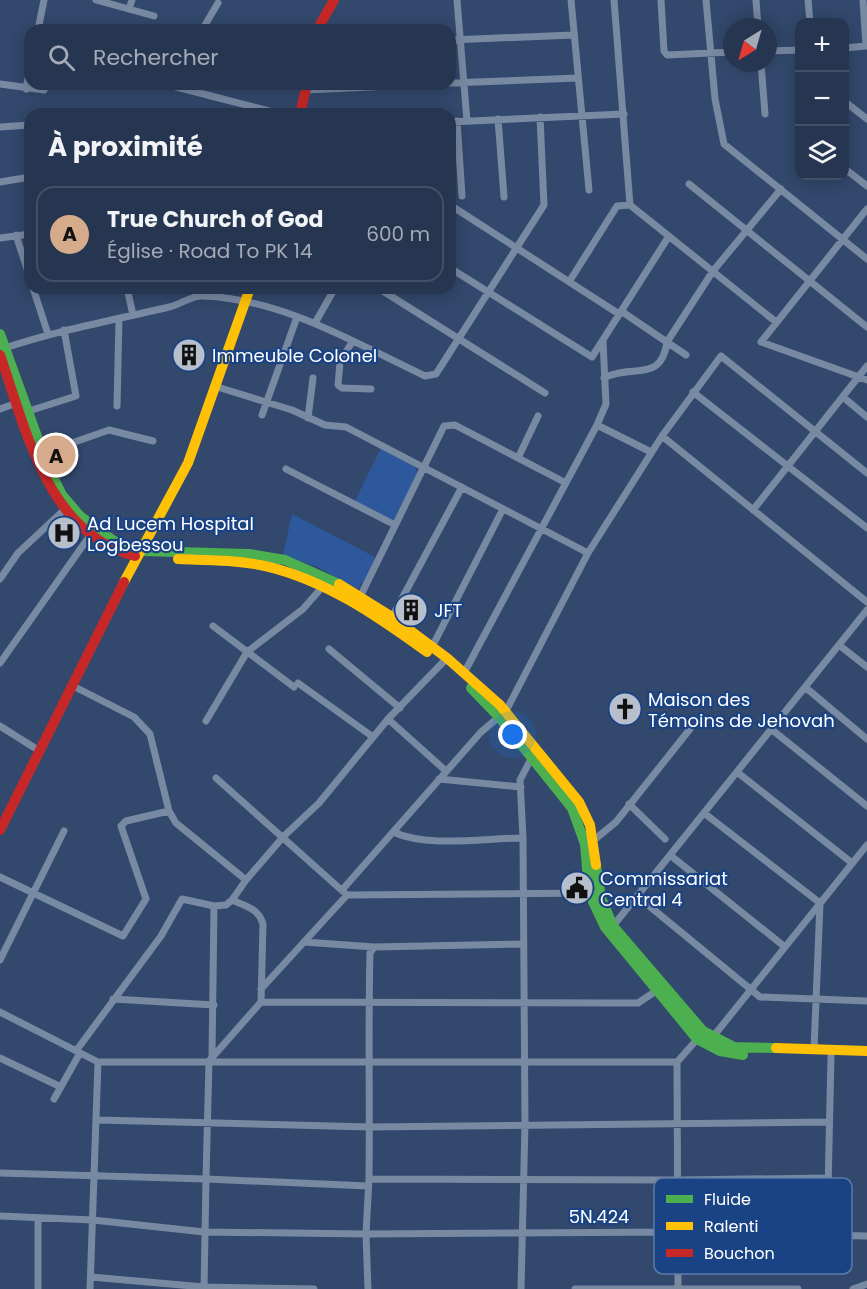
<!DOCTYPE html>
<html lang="fr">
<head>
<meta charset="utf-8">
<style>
	body { margin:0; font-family:Poppins,sans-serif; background:#32415b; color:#f1f3f6 }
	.controls { position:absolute; right:18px; top:18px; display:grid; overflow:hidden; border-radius:12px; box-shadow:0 3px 15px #0003 }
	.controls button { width:54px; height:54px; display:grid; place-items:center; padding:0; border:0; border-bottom:2px solid #425068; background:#263651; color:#f1f3f6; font:30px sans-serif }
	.compass { position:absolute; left:723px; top:18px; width:54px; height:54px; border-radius:50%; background:#263651; box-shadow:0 3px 15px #0003; rotate:217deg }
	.you { position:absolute; left:513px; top:735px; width:21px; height:21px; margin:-15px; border:4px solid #fff; border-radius:50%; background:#1a73e8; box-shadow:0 0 0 9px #1a73e833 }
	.badge { display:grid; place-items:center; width:39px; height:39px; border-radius:50%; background:#d6ab8b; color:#111; font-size:20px; font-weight:700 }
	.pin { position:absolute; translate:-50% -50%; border:3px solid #fff; box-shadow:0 2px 6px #0006 }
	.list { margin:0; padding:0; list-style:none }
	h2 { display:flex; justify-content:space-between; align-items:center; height:78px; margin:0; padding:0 24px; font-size:26px }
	h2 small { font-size:20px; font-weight:400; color:#a4abb7 }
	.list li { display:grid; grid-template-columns:39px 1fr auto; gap:18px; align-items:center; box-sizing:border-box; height:96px; margin:0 12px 12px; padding:0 12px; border:2px solid #425068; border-radius:18px }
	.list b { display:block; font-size:22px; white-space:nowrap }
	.list p { margin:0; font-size:20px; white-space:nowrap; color:#a4abb7 }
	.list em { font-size:20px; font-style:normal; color:#a4abb7 }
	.icon { flex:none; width:33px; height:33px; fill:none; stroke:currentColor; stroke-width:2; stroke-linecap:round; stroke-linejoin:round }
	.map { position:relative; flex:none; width:867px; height:1289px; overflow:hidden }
	.search { position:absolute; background:#263651; box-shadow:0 3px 15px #0003; left:24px; top:24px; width:432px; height:66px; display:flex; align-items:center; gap:15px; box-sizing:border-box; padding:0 21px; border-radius:18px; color:#a4abb7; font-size:22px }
	.panel { position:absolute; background:#263651; box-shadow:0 3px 15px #0003; left:24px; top:108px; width:432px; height:186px; border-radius:18px }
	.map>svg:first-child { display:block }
	.green { fill:#2d599c }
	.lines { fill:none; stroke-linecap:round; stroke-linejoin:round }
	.street { stroke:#7889a2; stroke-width:7 }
	.fast { stroke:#4caf50; stroke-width:10 }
	.slow { stroke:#ffc107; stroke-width:10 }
	.jam { stroke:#c62828; stroke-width:10 }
	.labels { text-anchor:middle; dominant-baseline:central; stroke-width:4.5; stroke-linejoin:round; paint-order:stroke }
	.poi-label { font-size:18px; fill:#fff; stroke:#194384; text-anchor:start }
	.street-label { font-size:18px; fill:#fff; stroke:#194384 }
	.key { fill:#194384; stroke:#5e7ba9; stroke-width:1.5 }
	.key-label { font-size:16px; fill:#fff }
</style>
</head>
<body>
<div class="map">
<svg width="867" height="1289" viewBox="0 0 867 1289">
	<rect width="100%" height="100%" fill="#32486c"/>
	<!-- green -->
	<path class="green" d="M381,448L415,467L418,473L391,525L353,505Z
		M292,514L375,557L365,583L362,582L358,589L317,567L283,555Z"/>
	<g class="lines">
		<!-- street -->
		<path class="street" d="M96,0L154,16
			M457,0L467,121
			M571,0L589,190
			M614,0L630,205
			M661,0L664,51L667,55L732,52
			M706,0L715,99L724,144L867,259
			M756,0L758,27
			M808,0L810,22
			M129,9L132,0
			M38,30L44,0
			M202,30L218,3
			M450,40L573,35
			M844,48L866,46L863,0
			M768,51L800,50
			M761,63L765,114
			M450,83L578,78
			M0,84L44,90
			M165,84L281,114
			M26,89L30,68
			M306,90L435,84
			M844,101L867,119
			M498,119L504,197
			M457,121L462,196
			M450,122L624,114
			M0,127L30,125
			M844,168L867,186
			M0,182L30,177
			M689,184L867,327
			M450,205L619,314
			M867,209L761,342L867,380
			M16,235L30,278
			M0,238L30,234
			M450,268L592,357L669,236
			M569,282L617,206L630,205L776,322
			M33,288L48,334
			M127,288L133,315
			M378,288L545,393
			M621,311L686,355
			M315,323L335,288
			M352,342L340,362L338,385L342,388L371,389
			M5,348C59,330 114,320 169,307C180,305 192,295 203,296C283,299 355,343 425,376L436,374L544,205L540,117
			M604,378C632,363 661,384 667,342L713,271L781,189
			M214,386L292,410L325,425L346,427L588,553
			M693,392L867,528
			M843,397L867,417
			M117,406L119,319
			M0,409L17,403
			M29,411L76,396L64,330
			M262,415L297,317
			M308,418L313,378
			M597,425L651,452
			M662,436L867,602
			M43,453L109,430L153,441
			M518,458L538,416
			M286,469L395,525
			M753,510L867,366
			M0,579L18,553L64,510
			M360,597L444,426L455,425L566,483
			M392,617L462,487
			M213,626L294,687
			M839,645L867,667
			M432,647L503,509
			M329,649L400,708
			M0,663L91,534
			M464,673L597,425L606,404L603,341
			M298,683L373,737
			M71,685L134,717L150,734L169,811L176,823L246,880
			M805,687L867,739
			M388,719L446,771
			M206,721L247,652L303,609L324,585
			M0,726L38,750
			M771,729L867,806
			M737,772L852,863
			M216,778L347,895L592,893
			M439,779L521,787
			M629,804L665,839
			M704,813L820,903L814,1050
			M393,832C428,848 485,838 523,838
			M594,840L616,822L690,729
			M670,855L785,947
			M0,877L123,936L146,899L121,826L126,821L169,811
			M342,890L481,732L506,711L588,553L662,436L721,356L867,473
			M637,896L760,997L867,1001
			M232,900L246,880L284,836L319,803L388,719L447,658
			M613,926L867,610
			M304,942L374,947L523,944
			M0,960L64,831
			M261,989L347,895
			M113,999L214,1005
			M261,1002L638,1003L659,989
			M0,1012L98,1062H677
			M712,1038L867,845
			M76,1051L161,936L182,899L214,906
			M212,1056L214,906L226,905L232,900C246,906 259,909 263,924L261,1002L209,1061L206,1179L368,1186
			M0,1058L61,1087
			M54,1099L80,1053
			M97,1120L370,1127L829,1122
			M0,1173L206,1179L204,1289
			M369,1179C370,1103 368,1028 370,953L374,947
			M0,1216L93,1220L204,1232L366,1234L678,1232L867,1236
			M827,1234L831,1056
			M91,1277L204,1287L314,1289
			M38,1289V1218
			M90,1289L98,1062
			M368,1289L366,1234L369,1179L679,1180L828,1178
			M521,1289L525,1124L523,838L520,780L532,757
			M575,1289H798
			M678,1289L677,1062L700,1036
			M853,1289L867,1284"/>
		<!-- fast -->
		<path class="fast" d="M0,334L48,467L62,495L80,516L114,541L141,551L249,554L285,560L339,584
			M471,688L499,717L572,808L585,844L589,893L605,927L697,1039L720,1051L743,1055
			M596,865L601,898L613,926L703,1031L734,1047L776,1048"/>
		<!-- slow -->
		<path class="slow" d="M178,559C207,560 237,560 265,566C326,580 377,616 427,652
			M124,582L188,463L250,288
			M339,584L392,617L447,658L500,705L579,802L590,825L596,865
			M776,1048L867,1051"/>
		<!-- jam -->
		<path class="jam" d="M317,30L334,0
			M300,114L307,84
			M0,355C26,429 47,534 135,556
			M0,830L124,582"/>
	</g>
	<!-- icons -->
	<defs>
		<symbol id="building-disc" viewBox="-11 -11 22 22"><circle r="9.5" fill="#b7bfcc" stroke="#194384"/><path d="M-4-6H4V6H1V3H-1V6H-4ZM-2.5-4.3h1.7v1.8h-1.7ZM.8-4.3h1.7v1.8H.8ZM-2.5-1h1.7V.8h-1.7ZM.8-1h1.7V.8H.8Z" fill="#111"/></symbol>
		<symbol id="hospital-disc" viewBox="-11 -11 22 22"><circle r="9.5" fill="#b7bfcc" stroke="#194384"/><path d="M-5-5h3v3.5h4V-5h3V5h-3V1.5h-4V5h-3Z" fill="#111"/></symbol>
		<symbol id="church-disc" viewBox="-11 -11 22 22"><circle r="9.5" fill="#b7bfcc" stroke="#194384"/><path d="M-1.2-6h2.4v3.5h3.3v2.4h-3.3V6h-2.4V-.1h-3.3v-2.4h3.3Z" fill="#111"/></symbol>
		<symbol id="civic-disc" viewBox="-11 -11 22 22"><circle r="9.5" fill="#b7bfcc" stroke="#194384"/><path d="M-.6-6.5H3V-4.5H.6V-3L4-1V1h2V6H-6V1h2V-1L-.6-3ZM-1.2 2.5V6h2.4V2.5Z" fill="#111"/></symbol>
	</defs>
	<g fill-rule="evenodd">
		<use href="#building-disc" x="170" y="336" width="38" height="38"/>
		<use href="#hospital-disc" x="45" y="514" width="38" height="38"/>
		<use href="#building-disc" x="392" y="591" width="38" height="38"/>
		<use href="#church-disc" x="606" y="690" width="38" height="38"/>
		<use href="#civic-disc" x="558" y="869" width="38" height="38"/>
	</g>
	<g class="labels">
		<!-- poi labels -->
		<g class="poi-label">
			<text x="212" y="355">Immeuble Colonel</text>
			<text x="87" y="523">Ad Lucem Hospital<tspan x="87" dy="21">Logbessou</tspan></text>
			<text x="434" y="610">JFT</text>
			<text x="648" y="699">Maison des<tspan x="648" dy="21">Témoins de Jehovah</tspan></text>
			<text x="600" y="878">Commissariat<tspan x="600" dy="21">Central 4</tspan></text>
		</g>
		<!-- street labels -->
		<g class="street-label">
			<text x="599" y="1216">5N.424</text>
		</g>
	</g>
	<!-- legend -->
	<rect x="654" y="1178" width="198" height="96" rx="9" class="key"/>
	<rect x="666" y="1195" width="27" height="8" fill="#4caf50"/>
	<rect x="666" y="1222" width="27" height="8" fill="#ffc107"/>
	<rect x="666" y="1249" width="27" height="8" fill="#c62828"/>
	<g class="key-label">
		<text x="704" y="1205">Fluide</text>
		<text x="704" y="1232">Ralenti</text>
		<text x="704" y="1259">Bouchon</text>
	</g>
</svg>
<div class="controls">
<button>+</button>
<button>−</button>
<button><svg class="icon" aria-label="layers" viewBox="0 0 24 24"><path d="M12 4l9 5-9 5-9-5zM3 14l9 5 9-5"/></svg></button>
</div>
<svg class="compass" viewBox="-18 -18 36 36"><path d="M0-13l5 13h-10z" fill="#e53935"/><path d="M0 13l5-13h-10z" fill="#a4abb7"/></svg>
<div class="you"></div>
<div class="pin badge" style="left:56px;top:455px">A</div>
<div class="search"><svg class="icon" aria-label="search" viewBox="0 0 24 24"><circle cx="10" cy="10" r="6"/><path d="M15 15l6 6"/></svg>Rechercher</div>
<section class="panel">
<h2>À proximité<small></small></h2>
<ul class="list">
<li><span class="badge">A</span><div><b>True Church of God</b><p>Église · Road To PK 14</p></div><em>600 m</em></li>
</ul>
</section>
</div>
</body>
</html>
